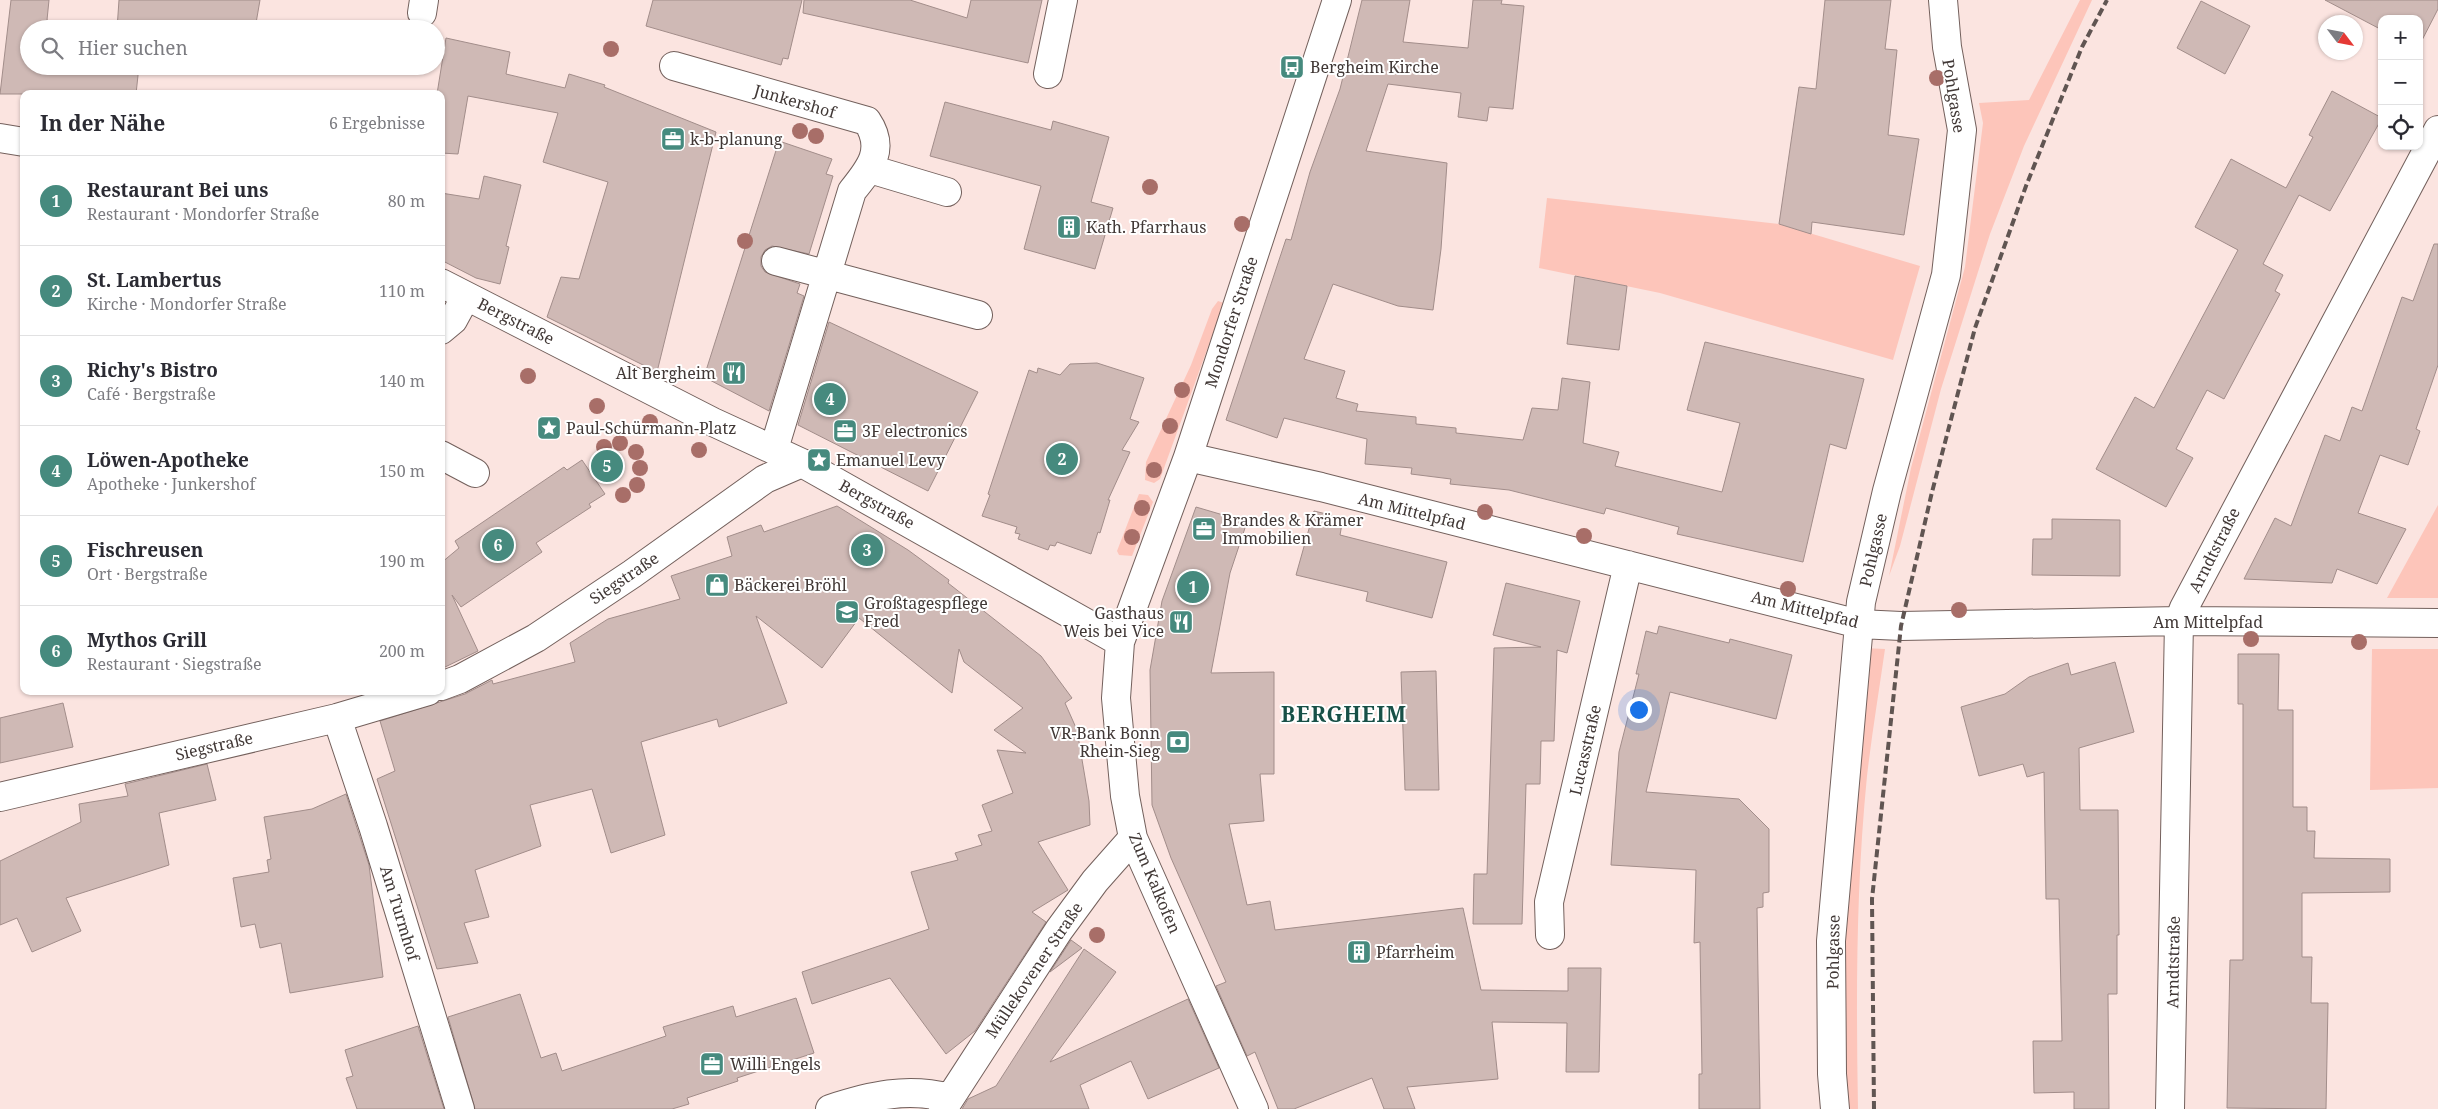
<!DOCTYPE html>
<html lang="de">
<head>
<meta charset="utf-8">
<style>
	body { margin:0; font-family:"Noto Serif",serif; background:#f2f2f3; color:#2b2b33 }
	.controls { position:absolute; right:15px; top:15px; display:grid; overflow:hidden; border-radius:10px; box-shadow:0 1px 4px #0004 }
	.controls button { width:45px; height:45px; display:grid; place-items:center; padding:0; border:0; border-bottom:1px solid #e1e1e2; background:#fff; color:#2b2b33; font:25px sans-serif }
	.compass { position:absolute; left:2318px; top:15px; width:45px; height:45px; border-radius:50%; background:#fff; box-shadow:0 1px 4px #0004; rotate:122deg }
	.you { position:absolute; left:1638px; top:709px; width:18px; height:18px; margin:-12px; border:4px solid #fff; border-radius:50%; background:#1a73e8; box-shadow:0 0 0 8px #1a73e833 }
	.badge { display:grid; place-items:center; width:32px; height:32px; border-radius:50%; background:#468a7e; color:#fff; font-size:16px; font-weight:700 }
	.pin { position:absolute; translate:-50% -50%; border:2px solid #fff; box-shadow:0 1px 5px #0006 }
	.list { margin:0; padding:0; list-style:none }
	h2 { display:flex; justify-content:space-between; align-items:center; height:65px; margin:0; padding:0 20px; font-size:21px }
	h2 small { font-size:16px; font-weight:400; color:#7c7c81 }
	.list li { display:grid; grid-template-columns:32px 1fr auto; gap:15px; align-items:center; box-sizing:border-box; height:90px; padding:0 20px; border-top:1px solid #e1e1e2 }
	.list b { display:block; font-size:19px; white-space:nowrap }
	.list p { margin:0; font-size:16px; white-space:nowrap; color:#7c7c81 }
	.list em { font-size:16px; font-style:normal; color:#7c7c81 }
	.icon { flex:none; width:28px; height:28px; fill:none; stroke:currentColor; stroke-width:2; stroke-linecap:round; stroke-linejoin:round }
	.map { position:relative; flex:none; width:2438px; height:1109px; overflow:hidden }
	.search { position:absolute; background:#fff; box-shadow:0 1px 4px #0004; left:20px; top:20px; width:425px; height:55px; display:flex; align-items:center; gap:12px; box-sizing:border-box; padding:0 18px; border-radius:28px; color:#7c7c81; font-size:19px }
	.panel { position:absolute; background:#fff; box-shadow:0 1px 4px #0004; left:20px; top:90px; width:425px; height:605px; border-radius:10px }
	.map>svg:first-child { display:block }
	.green { fill:#fdc5ba }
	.building { fill:#cfb9b5; stroke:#a28d8a }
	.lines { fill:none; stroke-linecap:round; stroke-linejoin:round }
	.minor-casing { stroke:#73605c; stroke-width:30 }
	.minor { stroke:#fff; stroke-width:28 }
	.rail { stroke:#605552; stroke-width:4; stroke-dasharray:8 4; stroke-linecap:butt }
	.tree { fill:#a86e68 }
	.labels { text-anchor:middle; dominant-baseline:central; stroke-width:4; stroke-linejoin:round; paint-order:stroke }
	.poi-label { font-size:16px; fill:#413836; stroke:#fff; text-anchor:start }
	.street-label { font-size:16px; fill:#413836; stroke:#fff }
	.district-label { font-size:21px; font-weight:bold; letter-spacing:1px; fill:#185047; stroke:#fff }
</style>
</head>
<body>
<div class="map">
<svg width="2438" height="1109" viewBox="0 0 2438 1109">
	<rect width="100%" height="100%" fill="#fbe4e0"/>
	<!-- green -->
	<path class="green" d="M2080,0H2092L2024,146L1990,234L1941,389L1900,546L1889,576L1911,468L1965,267L1983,123L1979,103L2029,100Z
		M1547,198L1779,224L1920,266L1893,360L1660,293L1539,268Z
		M1218,301L1224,303L1160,479L1154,483L1145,480L1146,462L1191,365L1212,309Z
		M1139,494L1148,495L1153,502L1132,556L1119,555L1117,551Z
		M2438,505V598H2387Z
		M1864,648L1885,649C1879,691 1872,733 1867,776C1856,887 1856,998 1858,1109H1844L1841,923Z
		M2372,649H2438V788L2370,790Z"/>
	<!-- building -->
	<path class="building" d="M11,0H49L47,20L69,29H29V66H139L136,94H0Z
		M119,0H260L255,29H117Z
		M653,0H802L788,59L783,58L781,65L646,26Z
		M804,0H910L967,18L971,0H1042L1028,63L803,13Z
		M1362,0H1410L1403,42L1468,48L1473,0H1502L1501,4L1524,6L1513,109L1489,107L1487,121L1458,117L1461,93L1388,84L1366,151L1447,163L1441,249L1433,310L1398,306L1333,284L1304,359L1345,371L1336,398L1358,404L1356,411L1416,417V424L1456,428V433L1523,440L1532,408L1558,410L1562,378L1590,382L1583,443L1619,452L1615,466L1722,492L1740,423L1687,410L1705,342L1864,379L1846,449L1830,444L1803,562L1677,534L1679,527L1606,508L1604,514L1509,490L1450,484L1451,479L1411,474L1412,468L1365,464L1367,439L1284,418L1277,438L1226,420L1286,239L1291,240L1310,172L1340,89Z
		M1825,0H1891L1885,49L1897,50L1888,135L1919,139L1904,235L1812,222L1811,234L1779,224L1799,87L1816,89Z
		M2325,0H2438V9L2419,46V19H2382V30Z
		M2201,1L2250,26L2225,74L2177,48Z
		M446,38L510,52L506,74L565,88L569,74L605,85L604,87L716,132L657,372L547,317L561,277L579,279L608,182L543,162L558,113L468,96L458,154L441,153V94H437Z
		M2332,91L2382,118L2330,211L2299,195L2263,264L2283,275L2275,291L2280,294L2224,399L2207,390L2176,449L2193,458L2166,507L2096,469L2135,397L2154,408L2238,250L2195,227L2231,159L2286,188L2313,137L2309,135Z
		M945,102L1051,130L1053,121L1109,137L1091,202L1113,208L1095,269L1024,249L1041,186L930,156Z
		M779,141L832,159L826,174L833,176L809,254L772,246L765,250L761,257V266L765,272L800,284L797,293L804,296L769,411L704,377Z
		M484,176L521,185L506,246L509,247L500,284L476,278L441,260V193L479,199Z
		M2434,244H2438V365L2416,429L2420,431L2408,465L2380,455L2358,513L2406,529L2377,584L2337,569L2332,583L2244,579L2275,518L2291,526L2325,435L2340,441L2352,407L2362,411L2402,297L2413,301Z
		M1575,276L1627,286L1619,350L1567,344Z
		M829,322L978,392L928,491L798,425Z
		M1097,363L1144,378L1130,419L1139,422L1122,450L1130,452L1108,500H1110L1100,533L1098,532L1091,554L1057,542L1055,546L1050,545L1048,550L1018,539L1020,534L1015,533L1017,527L982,516L990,495L988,494L1029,370L1037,373L1038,368L1060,375L1070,364Z
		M582,460L605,494L589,504L591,507L536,543L542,552L461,607L452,595L478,651L441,669V563L459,548L455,541L564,467L567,470Z
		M837,506L908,550L949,580L948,583L1041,656L1072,698L1065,703L1077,730L1089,801L1090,825L1038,842L1068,890L1032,912L1046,922L975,1031L946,1054L890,978L812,1004L802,972L929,929L911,872L958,860L955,853L982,845L978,835L992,831L982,805L1013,793L997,750L1026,753L994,730L1023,708L964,662L959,649L952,693L859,618L822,668L756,616L787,703L719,727L717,719L641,742L665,835L611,853L592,789L530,805L541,846L475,870L489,917L464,923L478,963L437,969L377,779L395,771L380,721L465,694L492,680L493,684L575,662L570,643L608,619L680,599L671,576L732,556L727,537L761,525L764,532Z
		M1196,507L1247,522L1230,573L1211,673L1274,672V774H1260L1264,821L1229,824L1247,905L1270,901L1275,930L1463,908L1481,990L1568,991V968H1601L1599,1072H1566L1567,1023L1492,1022L1498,1079L1407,1087L1415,1109H1384L1372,1078L1294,1109H1278L1255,1052L1247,1056L1216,986L1226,982L1171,858L1152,805L1150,670L1162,601Z
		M1314,511L1343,518L1340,535L1447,562L1432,618L1366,601L1368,592L1296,575Z
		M2052,519L2120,520V576L2032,575L2033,539H2052Z
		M1506,583L1580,601L1567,653L1557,650L1554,741H1541L1540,784H1526L1522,924H1473L1474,874H1487L1494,648L1541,647L1493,635Z
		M1659,626L1729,643L1730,639L1792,655L1776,719L1670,692L1646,792L1739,799L1769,829V892L1763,893V907L1757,908L1760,1109H1699V1074H1702L1700,942L1694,943L1696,870L1611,865L1619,752L1639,674H1636L1646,631L1657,634Z
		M2238,654H2279L2278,710H2293V807H2307V831H2315L2314,858L2390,859V892L2302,893V957H2312L2311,1003H2328L2326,1109L2227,1108L2230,960H2243V704H2238Z
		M2115,662L2134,732L2079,748L2080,810H2118L2119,935H2117V994H2108L2109,1109H2074V1092L2034,1093L2033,1041H2062L2059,899H2046L2044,772L2027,777L2023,764L1979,776L1961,707L2005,694L2029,677L2068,663L2071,675Z
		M1436,671L1439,790H1405L1401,672Z
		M63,703L73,747L0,763V718Z
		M207,764L216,800L159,813L169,865L66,898L81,931L32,952L17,918L0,925V861L81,822L79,804L128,796L125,784Z
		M346,794L369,865L383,977L290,993L281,943L260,948L255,924L241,927L233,878L269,872L267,860L271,859L264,817L312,809Z
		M1071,940L1082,948L1050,972Z
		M1084,949L1116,972L1050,1062L1188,999L1219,1068L1148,1099L1131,1061L1080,1085L1089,1109H962L968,1099L996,1086Z
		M520,994L541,1058L556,1053L562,1071L666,1036L663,1027L733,1006L736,1017L796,998L814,1053L737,1078L738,1081L687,1098L689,1104L672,1109H475L448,1017Z
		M418,1026L444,1109H357L346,1078L353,1076L345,1050Z"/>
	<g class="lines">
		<defs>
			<path id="minor" d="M422,13L424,0
				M674,66L867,121C886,149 870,169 852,191L774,449
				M1048,74L1063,0
				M0,138L24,142
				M870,169L947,192
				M776,261L978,315
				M441,283L713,422L802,463L1120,642
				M441,330L453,320L466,296
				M441,455L475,473
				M1188,457L1321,487L1859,624L1901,626L2179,621L2438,623
				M441,686L460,679L536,638L632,574L765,479L802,463
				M337,718L373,826L460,1109
				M0,797L337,718L428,691
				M1550,935L1549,902L1628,565
				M830,1109C870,1096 907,1087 949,1098
				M943,1109L1059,930L1095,881L1133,838
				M1254,1109L1133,838L1125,796L1116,698L1120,642L1188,457L1337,0
				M1835,1109L1832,1074L1831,941L1861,602L1887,491L1946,275L1962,130L1947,47L1943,0
				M2170,1109L2179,621L2184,608L2438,130"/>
		</defs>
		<!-- minor casing -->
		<use href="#minor" class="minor-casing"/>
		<!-- minor -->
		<use href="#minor" class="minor"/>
		<!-- rail -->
		<path class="rail" d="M1874,1109L1872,899L1901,626L1932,492L1975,328L2026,186L2082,47L2107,0"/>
	</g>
	<!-- trees -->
	<g class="tree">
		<circle cx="611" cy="49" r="8"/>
		<circle cx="1937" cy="78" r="8"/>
		<circle cx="800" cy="131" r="8"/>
		<circle cx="816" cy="136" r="8"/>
		<circle cx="1150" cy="187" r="8"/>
		<circle cx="1242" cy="224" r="8"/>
		<circle cx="745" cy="241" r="8"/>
		<circle cx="528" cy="376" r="8"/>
		<circle cx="1182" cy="390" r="8"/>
		<circle cx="597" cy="406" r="8"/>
		<circle cx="650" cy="422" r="8"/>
		<circle cx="1170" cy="426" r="8"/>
		<circle cx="620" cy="443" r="8"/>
		<circle cx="604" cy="447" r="8"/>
		<circle cx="699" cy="450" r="8"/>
		<circle cx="636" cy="452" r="8"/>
		<circle cx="640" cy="468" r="8"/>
		<circle cx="1154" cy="470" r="8"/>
		<circle cx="637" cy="485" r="8"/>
		<circle cx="623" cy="495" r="8"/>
		<circle cx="1142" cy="508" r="8"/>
		<circle cx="1485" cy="512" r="8"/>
		<circle cx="1584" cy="536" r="8"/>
		<circle cx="1132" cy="537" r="8"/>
		<circle cx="1788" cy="589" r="8"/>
		<circle cx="1959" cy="610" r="8"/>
		<circle cx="2251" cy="639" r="8"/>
		<circle cx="2359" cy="642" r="8"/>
		<circle cx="1097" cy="935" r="8"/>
	</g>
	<!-- icons -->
	<defs>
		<symbol id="bus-square" viewBox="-11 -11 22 22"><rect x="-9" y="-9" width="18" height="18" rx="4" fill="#468a7e" stroke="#fff"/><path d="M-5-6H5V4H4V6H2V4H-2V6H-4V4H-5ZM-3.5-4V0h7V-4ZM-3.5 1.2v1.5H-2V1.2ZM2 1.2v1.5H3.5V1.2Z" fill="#fff"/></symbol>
		<symbol id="office-square" viewBox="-11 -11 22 22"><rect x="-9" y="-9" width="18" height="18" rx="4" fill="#468a7e" stroke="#fff"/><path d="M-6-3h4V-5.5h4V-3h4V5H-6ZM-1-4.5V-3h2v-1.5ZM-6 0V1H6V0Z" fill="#fff"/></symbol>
		<symbol id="building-square" viewBox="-11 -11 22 22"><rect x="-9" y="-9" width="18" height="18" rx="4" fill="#468a7e" stroke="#fff"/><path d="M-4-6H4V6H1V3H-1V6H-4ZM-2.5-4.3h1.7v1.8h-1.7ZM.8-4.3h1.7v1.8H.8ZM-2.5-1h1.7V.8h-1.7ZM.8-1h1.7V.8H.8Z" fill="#fff"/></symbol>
		<symbol id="restaurant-square" viewBox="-11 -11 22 22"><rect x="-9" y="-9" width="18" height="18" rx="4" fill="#468a7e" stroke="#fff"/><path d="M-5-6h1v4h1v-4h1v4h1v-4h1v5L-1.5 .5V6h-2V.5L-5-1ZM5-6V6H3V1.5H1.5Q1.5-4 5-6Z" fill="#fff"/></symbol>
		<symbol id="sight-square" viewBox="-11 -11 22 22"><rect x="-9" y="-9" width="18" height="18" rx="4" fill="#468a7e" stroke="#fff"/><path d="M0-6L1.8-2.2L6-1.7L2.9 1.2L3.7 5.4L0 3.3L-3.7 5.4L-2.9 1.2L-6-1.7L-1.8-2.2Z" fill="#fff"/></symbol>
		<symbol id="shop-square" viewBox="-11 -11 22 22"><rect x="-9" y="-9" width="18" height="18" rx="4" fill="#468a7e" stroke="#fff"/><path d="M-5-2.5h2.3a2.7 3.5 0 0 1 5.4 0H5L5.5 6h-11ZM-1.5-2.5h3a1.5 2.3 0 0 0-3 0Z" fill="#fff"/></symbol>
		<symbol id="school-square" viewBox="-11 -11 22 22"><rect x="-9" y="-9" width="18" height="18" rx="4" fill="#468a7e" stroke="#fff"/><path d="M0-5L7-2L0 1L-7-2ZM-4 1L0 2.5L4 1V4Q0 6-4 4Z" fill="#fff"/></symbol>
		<symbol id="bank-square" viewBox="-11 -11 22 22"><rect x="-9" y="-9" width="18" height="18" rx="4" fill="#468a7e" stroke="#fff"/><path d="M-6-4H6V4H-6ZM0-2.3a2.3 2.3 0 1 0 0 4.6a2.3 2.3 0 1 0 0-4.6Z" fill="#fff"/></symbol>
	</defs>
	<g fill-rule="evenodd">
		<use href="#bus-square" x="1278" y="53" width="28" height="28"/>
		<use href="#office-square" x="659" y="125" width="28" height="28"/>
		<use href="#building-square" x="1055" y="213" width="28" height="28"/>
		<use href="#restaurant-square" x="720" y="359" width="28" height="28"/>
		<use href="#sight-square" x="535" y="414" width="28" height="28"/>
		<use href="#office-square" x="831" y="417" width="28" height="28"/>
		<use href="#sight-square" x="805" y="446" width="28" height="28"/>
		<use href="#office-square" x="1190" y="515" width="28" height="28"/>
		<use href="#shop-square" x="703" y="571" width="28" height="28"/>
		<use href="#school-square" x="833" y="598" width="28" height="28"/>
		<use href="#restaurant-square" x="1167" y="608" width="28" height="28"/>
		<use href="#bank-square" x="1164" y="728" width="28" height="28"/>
		<use href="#building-square" x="1345" y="938" width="28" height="28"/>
		<use href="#office-square" x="698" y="1050" width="28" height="28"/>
	</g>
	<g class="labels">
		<!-- poi labels -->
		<g class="poi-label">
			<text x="1310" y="67">Bergheim Kirche</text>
			<text x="690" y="139">k-b-planung</text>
			<text x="1086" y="227">Kath. Pfarrhaus</text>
			<text x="716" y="373" text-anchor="end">Alt Bergheim</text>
			<text x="566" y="428">Paul-Schürmann-Platz</text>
			<text x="862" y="431">3F electronics</text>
			<text x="836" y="460">Emanuel Levy</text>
			<text x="1222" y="520">Brandes &amp; Krämer<tspan x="1222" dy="18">Immobilien</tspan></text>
			<text x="734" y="585">Bäckerei Bröhl</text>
			<text x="864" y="603">Großtagespflege<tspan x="864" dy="18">Fred</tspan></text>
			<text x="1164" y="613" text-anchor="end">Gasthaus<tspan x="1164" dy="18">Weis bei Vice</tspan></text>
			<text x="1160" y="733" text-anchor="end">VR-Bank Bonn<tspan x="1160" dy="18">Rhein-Sieg</tspan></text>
			<text x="1376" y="952">Pfarrheim</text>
			<text x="730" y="1064">Willi Engels</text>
		</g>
		<!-- street labels -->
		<g class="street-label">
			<text transform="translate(1954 96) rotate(81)">Pohlgasse</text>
			<text transform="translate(795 101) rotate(16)">Junkershof</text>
			<text transform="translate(516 321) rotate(27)">Bergstraße</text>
			<text transform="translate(1231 322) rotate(-72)">Mondorfer Straße</text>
			<text transform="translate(877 504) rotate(29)">Bergstraße</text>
			<text transform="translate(1412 511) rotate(14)">Am Mittelpfad</text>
			<text transform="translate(1873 550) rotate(-77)">Pohlgasse</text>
			<text transform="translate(2214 550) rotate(-63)">Arndtstraße</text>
			<text transform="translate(624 578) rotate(-34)">Siegstraße</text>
			<text transform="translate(1805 609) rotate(14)">Am Mittelpfad</text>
			<text x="2208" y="622">Am Mittelpfad</text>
			<text transform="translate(214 746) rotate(-13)">Siegstraße</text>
			<text transform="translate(1585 750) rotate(-77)">Lucasstraße</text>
			<text transform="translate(1155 883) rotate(67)">Zum Kalkofen</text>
			<text transform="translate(400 913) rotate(73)">Am Turmhof</text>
			<text transform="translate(1833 952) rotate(-89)">Pohlgasse</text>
			<text transform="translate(2173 962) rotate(-89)">Arndtstraße</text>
			<text transform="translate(1034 970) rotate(-56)">Müllekovener Straße</text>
		</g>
		<!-- district labels -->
		<g class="district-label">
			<text x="1344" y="714">BERGHEIM</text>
		</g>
	</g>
</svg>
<div class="controls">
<button>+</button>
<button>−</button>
<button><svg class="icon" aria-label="locate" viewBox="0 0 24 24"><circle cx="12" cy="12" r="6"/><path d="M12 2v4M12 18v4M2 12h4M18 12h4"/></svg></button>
</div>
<svg class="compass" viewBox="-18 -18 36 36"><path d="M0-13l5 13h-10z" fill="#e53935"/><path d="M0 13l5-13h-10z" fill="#7c7c81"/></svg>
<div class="you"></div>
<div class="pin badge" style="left:1193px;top:587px">1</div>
<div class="pin badge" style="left:1062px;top:459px">2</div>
<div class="pin badge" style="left:867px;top:550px">3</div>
<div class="pin badge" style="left:830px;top:399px">4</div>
<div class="pin badge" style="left:607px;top:466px">5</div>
<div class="pin badge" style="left:498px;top:545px">6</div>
<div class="search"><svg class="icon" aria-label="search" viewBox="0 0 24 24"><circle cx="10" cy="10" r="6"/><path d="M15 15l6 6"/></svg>Hier suchen</div>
<section class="panel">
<h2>In der Nähe<small>6 Ergebnisse</small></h2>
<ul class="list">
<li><span class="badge">1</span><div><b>Restaurant Bei uns</b><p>Restaurant · Mondorfer Straße</p></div><em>80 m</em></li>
<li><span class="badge">2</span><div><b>St. Lambertus</b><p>Kirche · Mondorfer Straße</p></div><em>110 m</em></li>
<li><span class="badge">3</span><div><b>Richy's Bistro</b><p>Café · Bergstraße</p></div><em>140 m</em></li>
<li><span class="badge">4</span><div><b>Löwen-Apotheke</b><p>Apotheke · Junkershof</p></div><em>150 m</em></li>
<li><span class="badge">5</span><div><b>Fischreusen</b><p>Ort · Bergstraße</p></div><em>190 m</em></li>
<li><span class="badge">6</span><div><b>Mythos Grill</b><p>Restaurant · Siegstraße</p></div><em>200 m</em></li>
</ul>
</section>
</div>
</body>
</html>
